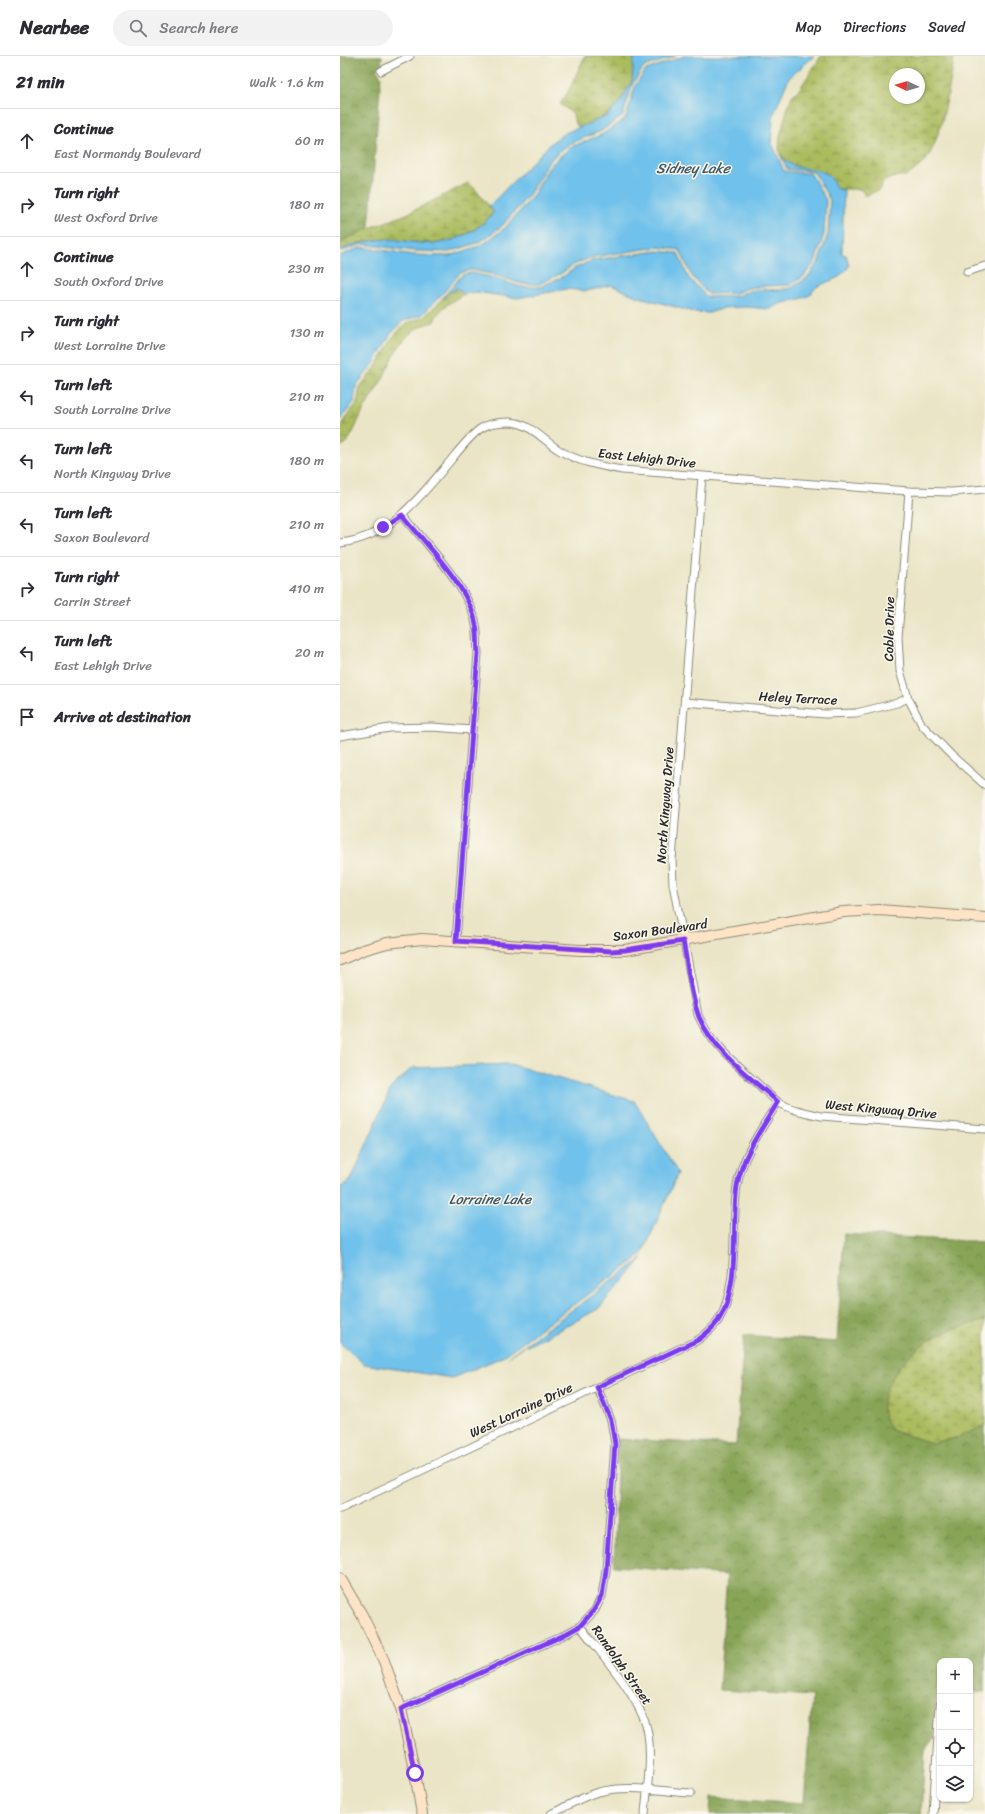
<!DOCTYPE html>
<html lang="en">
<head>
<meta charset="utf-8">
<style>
	body { margin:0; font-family:Sriracha,sans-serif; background:#f2f2f3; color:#2b2b33 }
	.controls { position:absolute; right:12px; bottom:12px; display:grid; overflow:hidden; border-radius:8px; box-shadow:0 1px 3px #0004 }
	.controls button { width:36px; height:36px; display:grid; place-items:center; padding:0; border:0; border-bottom:1px solid #e1e1e2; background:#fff; color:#2b2b33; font:20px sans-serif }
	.compass { position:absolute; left:549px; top:12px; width:36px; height:36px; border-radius:50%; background:#fff; box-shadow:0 1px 3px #0004; rotate:274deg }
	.stop { position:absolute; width:12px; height:12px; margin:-9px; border:3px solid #7c3aed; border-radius:50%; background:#fff }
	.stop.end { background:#7c3aed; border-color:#fff; box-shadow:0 1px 4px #0008 }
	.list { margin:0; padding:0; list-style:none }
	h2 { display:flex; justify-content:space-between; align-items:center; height:52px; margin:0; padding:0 16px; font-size:17px }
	h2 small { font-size:13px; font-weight:400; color:#7c7c81 }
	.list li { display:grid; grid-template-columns:26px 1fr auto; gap:12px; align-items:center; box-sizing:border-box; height:64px; padding:0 16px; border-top:1px solid #e1e1e2 }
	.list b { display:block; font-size:15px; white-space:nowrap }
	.list p { margin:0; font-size:13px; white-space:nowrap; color:#7c7c81 }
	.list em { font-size:13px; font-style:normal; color:#7c7c81 }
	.icon { flex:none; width:22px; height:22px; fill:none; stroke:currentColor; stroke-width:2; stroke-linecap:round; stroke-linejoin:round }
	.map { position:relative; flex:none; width:645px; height:1758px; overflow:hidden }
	header { display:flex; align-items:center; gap:24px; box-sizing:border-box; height:56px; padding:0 20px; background:#fff; border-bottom:1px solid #e1e1e2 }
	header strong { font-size:19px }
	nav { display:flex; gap:22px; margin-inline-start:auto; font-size:14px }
	.search { width:280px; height:36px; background:#f2f2f3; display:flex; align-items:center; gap:10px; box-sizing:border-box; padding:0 14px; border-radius:22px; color:#7c7c81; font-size:15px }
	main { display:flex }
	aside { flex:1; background:#fff }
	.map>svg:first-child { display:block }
	.forest { fill:url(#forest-crowns); stroke:#5a6840 }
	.wetland { fill:url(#wetland-marsh); stroke:#6b7445; fill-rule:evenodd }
	.water { fill:#6fc1eb; stroke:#4d768b }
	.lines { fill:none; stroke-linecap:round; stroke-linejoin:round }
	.street-casing { stroke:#8a8878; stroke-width:9 }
	.secondary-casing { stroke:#8a8878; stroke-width:12 }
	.street { stroke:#fff; stroke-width:7 }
	.secondary { stroke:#fee4c6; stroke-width:10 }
	.route { stroke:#7c3aed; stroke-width:5 }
	.labels { text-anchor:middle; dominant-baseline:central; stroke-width:3; stroke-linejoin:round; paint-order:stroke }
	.street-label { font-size:13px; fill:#2b2b2b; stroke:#fbf7ec }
	.water-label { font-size:14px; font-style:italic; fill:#3f5865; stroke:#fbf7ec }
</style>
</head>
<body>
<header>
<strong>Nearbee</strong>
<div class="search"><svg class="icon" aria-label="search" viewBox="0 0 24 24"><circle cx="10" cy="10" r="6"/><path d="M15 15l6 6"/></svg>Search here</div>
<nav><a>Map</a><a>Directions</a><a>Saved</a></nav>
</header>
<main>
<aside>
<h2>21 min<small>Walk · 1.6 km</small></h2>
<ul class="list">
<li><svg class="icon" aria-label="ahead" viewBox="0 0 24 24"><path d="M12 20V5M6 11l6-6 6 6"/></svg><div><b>Continue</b><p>East Normandy Boulevard</p></div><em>60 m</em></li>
<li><svg class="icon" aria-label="right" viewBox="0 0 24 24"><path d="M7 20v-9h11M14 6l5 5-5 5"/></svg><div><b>Turn right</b><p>West Oxford Drive</p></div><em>180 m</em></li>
<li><svg class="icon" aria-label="ahead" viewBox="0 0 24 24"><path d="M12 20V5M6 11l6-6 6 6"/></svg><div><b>Continue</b><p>South Oxford Drive</p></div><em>230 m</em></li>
<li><svg class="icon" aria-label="right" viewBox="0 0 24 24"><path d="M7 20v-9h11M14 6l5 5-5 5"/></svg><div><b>Turn right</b><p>West Lorraine Drive</p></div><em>130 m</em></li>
<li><svg class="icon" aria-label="left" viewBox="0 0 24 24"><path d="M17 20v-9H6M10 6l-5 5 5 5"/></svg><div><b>Turn left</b><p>South Lorraine Drive</p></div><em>210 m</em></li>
<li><svg class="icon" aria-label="left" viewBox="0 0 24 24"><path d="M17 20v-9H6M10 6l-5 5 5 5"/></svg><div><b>Turn left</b><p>North Kingway Drive</p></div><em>180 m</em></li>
<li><svg class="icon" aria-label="left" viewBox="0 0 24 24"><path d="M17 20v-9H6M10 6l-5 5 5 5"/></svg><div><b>Turn left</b><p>Saxon Boulevard</p></div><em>210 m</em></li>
<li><svg class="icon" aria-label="right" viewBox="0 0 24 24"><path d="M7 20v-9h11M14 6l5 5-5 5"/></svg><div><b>Turn right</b><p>Carrin Street</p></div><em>410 m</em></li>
<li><svg class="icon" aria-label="left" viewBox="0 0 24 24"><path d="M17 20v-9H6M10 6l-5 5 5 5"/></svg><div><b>Turn left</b><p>East Lehigh Drive</p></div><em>20 m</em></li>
<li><svg class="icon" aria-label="arrive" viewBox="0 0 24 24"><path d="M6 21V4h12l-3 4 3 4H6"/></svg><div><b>Arrive at destination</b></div></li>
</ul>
</aside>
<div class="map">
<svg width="645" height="1758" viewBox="0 0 645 1758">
	<defs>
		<pattern id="forest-crowns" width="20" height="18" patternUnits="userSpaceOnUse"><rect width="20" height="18" fill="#88a456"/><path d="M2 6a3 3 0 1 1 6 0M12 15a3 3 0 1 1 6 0" fill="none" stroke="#6f8647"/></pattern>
		<pattern id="wetland-marsh" width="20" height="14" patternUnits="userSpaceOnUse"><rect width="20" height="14" fill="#abbc5f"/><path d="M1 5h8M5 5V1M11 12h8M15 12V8" fill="none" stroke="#8b994f"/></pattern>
	</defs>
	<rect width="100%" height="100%" fill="#fbf7ec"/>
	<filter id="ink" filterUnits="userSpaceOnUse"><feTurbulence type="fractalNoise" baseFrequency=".025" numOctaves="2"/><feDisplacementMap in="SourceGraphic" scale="8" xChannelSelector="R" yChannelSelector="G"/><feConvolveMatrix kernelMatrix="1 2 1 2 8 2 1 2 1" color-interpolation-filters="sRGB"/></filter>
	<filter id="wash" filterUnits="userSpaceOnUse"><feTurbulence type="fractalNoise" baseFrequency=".012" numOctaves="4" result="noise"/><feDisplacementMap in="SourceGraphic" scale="16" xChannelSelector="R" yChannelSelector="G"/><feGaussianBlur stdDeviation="0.9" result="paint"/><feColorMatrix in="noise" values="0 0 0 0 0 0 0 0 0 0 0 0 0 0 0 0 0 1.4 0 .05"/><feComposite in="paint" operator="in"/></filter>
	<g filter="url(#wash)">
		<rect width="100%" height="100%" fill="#eae5c6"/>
		<!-- forest -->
		<path class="forest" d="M0,0H42L41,10L36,13L41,20L29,172L0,186Z
			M504,1178L645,1186V1264L601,1278L551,1374L592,1387L620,1381L645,1369V1636H630V1605H600V1629H597L594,1682L585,1694L581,1758H370L371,1741L464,1747L472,1640L379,1634L387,1519L274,1510L278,1383L396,1389L404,1279L497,1286Z"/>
		<!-- wetland -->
		<path class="wetland" d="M245,0H294C294,8 295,18 292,25C283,50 264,64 240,71L235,68L233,58L220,48L228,36Z
			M481,0H614C611,26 601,84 586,104C581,110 573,115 567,120H558L544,125L539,134L525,140L521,133H497L484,117L453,110L445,105L439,94L440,80L447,54L452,40L461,31ZM555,18H579V42H555Z
			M128,127L134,132L154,156C141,172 119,184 99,187C90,188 80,186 71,186C47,183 22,182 0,195V186L27,173L67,158Z
			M118,232L124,238C114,244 97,253 94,266C60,273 55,302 40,327C34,339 25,349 20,361C15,371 11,386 0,391V374L4,365L17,347L20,331L38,308L53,281L65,268L84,261L110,236Z
			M645,1264V1369L620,1381L592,1387L551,1374C548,1368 543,1361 543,1355C539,1325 576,1289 601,1278C614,1271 631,1269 645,1264Z"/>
		<!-- water -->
		<path class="water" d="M294,0H336L304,11L292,29L283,60L261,75L229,88L214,100L207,108L189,139L162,170L140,186L109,196L74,195L22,188L0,196C3,191 10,190 16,188C27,186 37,183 49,183C65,184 82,189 98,187C118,185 142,172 154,156L149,150L212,86L225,77L267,60L280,46L292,25Z
			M344,0H474L449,22L434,57L431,85L444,115L471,118L486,144L484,178L475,206L463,221L450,229L424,230L408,232L396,237L368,238L351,219L340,194L318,191L252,201L233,209L222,217L199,228H182L152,218L130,214L120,217L104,236L82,259L63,265L50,279L35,306L16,330L14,346L0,364V200L21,191L74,199L110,200L142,189L165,172L192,141L210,110L217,103L231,91L263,78L286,62L295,30L306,14Z
			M440,98C456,121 477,106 491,122C493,125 495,130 497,133L504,134L502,193V198L506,199L509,209L508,212L499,221L476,231L470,239L463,242L439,248L430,253L407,251L384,252L369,257L353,256L296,240L271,229L247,235L227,233L177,242L136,236L124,238L117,232L110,236L101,244L122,219L131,217L151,221L181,231H200L224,220L235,212L253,204L318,195L338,197L348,221L367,241L397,240L409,235L424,233L438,234L451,232L466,223L478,207L488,178L490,144L474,116L447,113Z
			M170,1008L294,1045L338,1117L302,1199L160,1302L112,1322L24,1308L0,1287V1132L11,1124L51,1032L72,1012Z
			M303,1202L258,1253L217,1275L185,1290L168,1301Z"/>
	</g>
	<g filter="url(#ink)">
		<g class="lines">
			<defs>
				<path id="street" d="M41,15L70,0
					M627,216L645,210
					M362,420L332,804L333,828L358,959C371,988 394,1007 418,1028C424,1034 431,1041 438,1046C451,1054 467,1057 481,1060L645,1073
					M569,435L558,581L560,615L568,642L582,669L611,699L645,729
					M63,459C86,488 130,532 136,569C138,578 137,588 138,597L116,885
					M0,487C50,482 82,439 111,404C120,393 129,381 140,373C148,367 160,366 169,366C189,366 203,384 219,394C238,406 260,410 282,414L569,435L612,436L645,433
					M345,646L485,658L516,657L557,647L568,642
					M0,680L50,672L92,671L132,674
					M0,1453L358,1284C366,1278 373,1272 378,1265C400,1231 391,1170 397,1130C402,1100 422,1072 438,1046
					M240,1570C261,1598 303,1644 308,1678C312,1704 307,1732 305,1758
					M61,1653L222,1580L240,1570L255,1554L262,1540L266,1514L275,1388L271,1364L257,1331
					M211,1758C225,1751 240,1742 255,1737C285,1728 321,1735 351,1737
					M593,1758L600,1649"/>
				<path id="secondary" d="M0,904L23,894L47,887L82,883L240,894H285L503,856L539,854L645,862
					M0,1522L22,1559L44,1605L61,1653L75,1717L82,1758"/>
			</defs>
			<!-- street casing -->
			<use href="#street" class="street-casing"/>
			<!-- secondary casing -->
			<use href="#secondary" class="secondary-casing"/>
			<!-- street -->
			<use href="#street" class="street"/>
			<!-- secondary -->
			<use href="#secondary" class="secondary"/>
		</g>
	</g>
	<g class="lines" filter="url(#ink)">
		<!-- route -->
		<path class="route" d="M43,471L62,459C86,488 130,532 136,569C138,578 137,588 138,597L116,885L271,895L285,894L343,885C348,909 350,937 359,961C374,996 410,1021 438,1046C422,1072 402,1100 397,1130C391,1170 401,1231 378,1265C373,1272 366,1278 358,1284L257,1331L271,1364L275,1388L266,1514L262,1540L254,1554L240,1570L222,1580L61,1653L75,1717"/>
	</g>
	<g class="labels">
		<!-- street labels -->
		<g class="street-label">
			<text transform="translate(307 402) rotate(6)">East Lehigh Drive</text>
			<text transform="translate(549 573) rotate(-89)">Coble Drive</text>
			<text transform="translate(458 642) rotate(3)">Heley Terrace</text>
			<text transform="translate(325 749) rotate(-86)">North Kingway Drive</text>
			<text transform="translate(320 874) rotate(-8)">Saxon Boulevard</text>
			<text transform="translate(541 1053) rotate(5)">West Kingway Drive</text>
			<text transform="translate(181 1354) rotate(-25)">West Lorraine Drive</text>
			<text transform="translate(282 1609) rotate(55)">Randolph Street</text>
		</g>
		<!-- water labels -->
		<g class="water-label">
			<text x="353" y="112">Sidney Lake</text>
			<text x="150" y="1143">Lorraine Lake</text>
		</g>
	</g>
</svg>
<div class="controls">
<button>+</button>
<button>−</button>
<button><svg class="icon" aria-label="locate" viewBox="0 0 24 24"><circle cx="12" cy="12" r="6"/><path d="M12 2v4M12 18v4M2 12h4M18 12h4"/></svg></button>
<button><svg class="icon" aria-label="layers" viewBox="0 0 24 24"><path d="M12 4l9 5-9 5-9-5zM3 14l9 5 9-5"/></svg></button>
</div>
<svg class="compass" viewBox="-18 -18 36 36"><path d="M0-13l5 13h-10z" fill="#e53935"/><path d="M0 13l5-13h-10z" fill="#7c7c81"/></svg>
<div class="stop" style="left:75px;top:1717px"></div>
<div class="stop end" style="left:43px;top:471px"></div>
</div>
</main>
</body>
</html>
